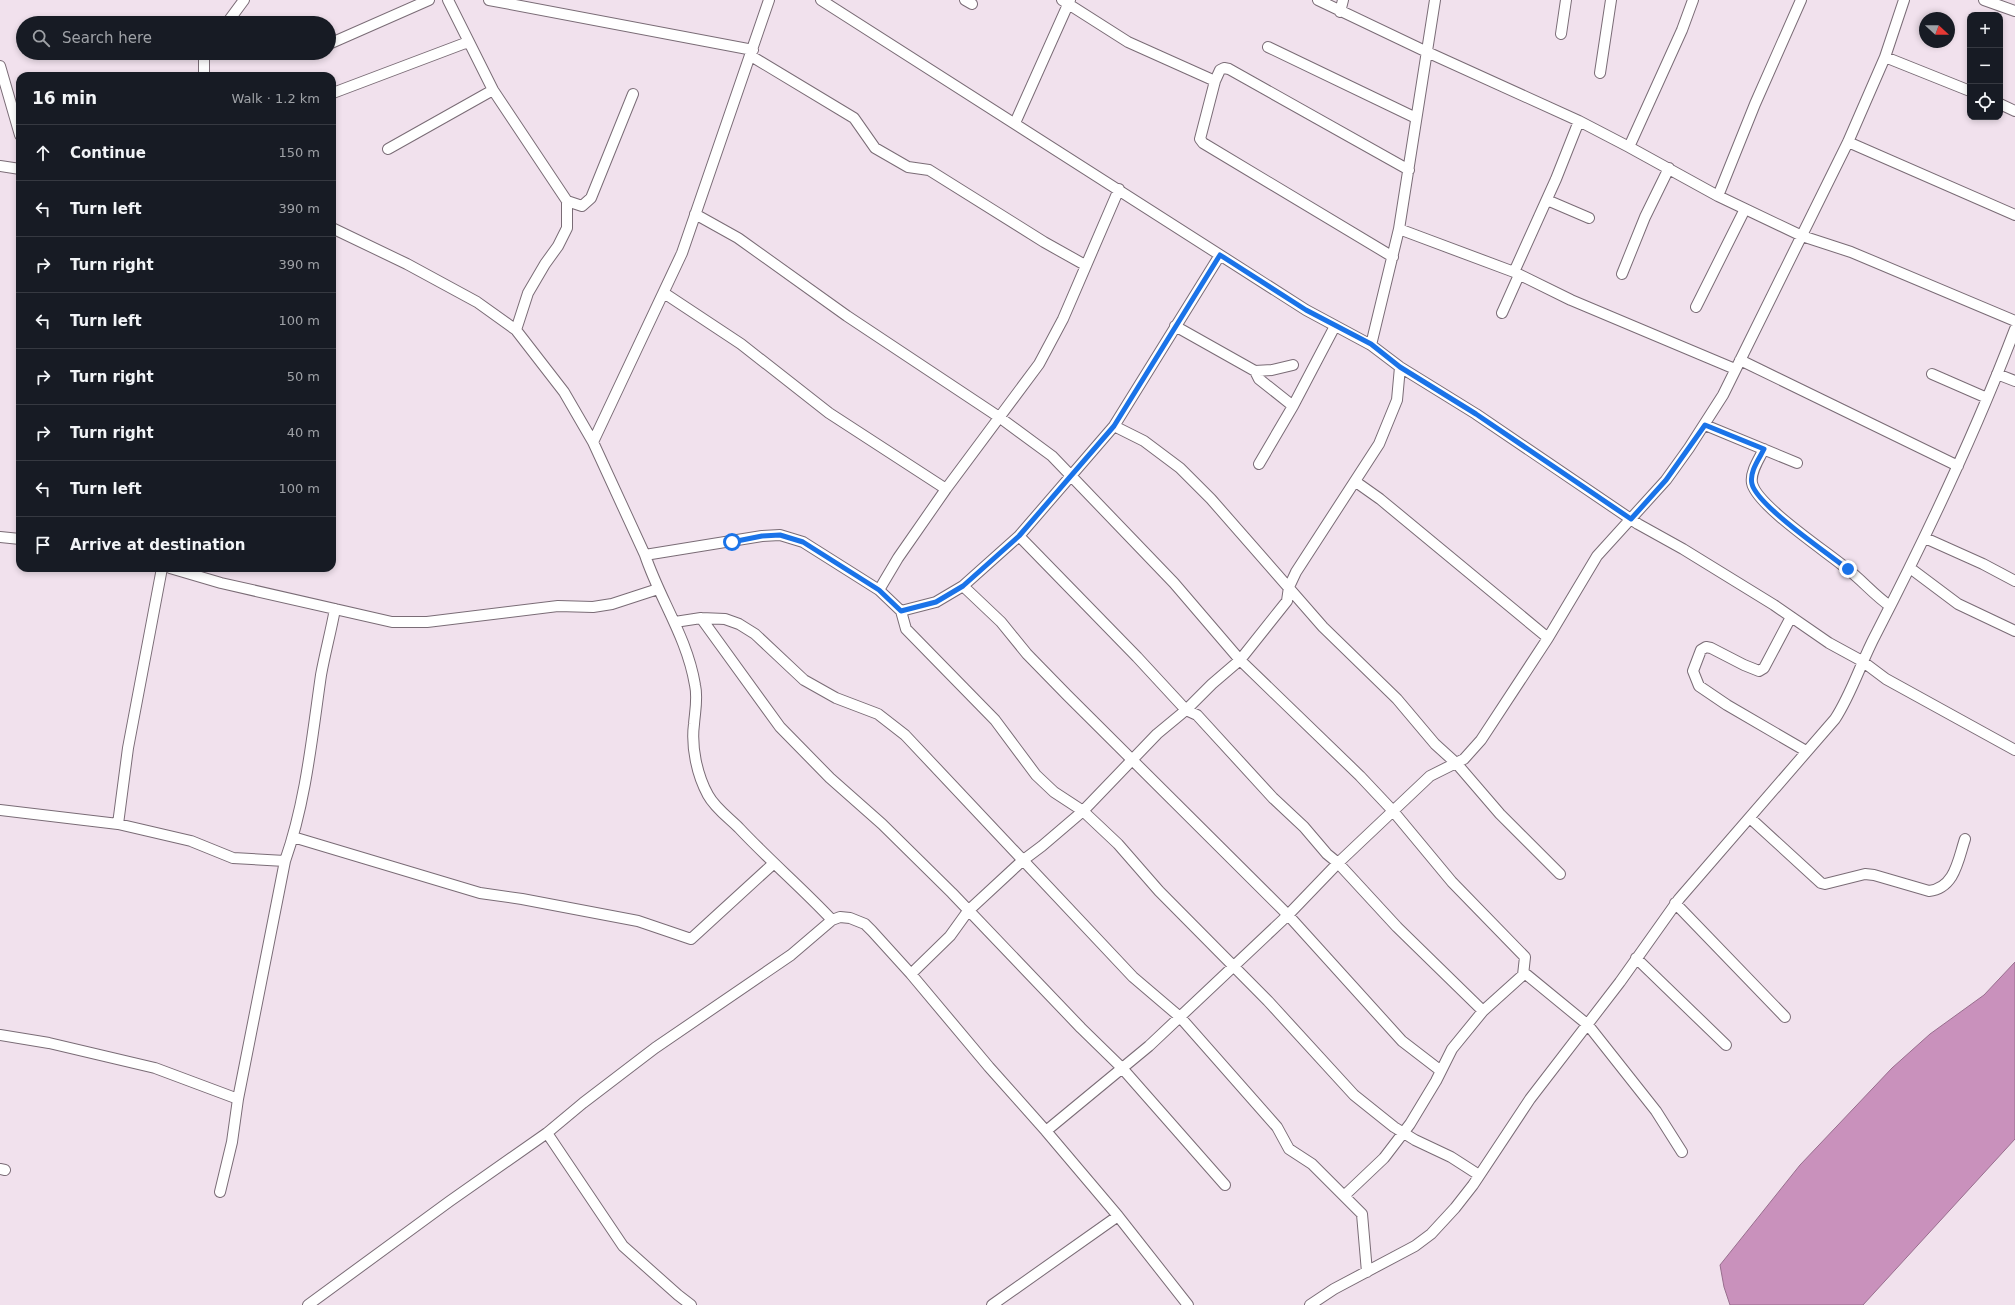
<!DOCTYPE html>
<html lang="en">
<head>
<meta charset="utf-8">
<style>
	body { margin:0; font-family:"DejaVu Sans",sans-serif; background:#242831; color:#f1f3f6 }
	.controls { position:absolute; right:12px; top:12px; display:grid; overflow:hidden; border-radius:8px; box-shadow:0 2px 6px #0003 }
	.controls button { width:36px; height:36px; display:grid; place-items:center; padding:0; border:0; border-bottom:1px solid #363941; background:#171b24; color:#f1f3f6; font:20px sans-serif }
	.compass { position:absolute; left:1919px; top:12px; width:36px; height:36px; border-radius:50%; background:#171b24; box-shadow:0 2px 6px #0003; rotate:111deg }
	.stop { position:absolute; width:12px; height:12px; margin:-9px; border:3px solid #1a73e8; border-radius:50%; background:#fff }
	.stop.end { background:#1a73e8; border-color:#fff; box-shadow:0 1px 4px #0008 }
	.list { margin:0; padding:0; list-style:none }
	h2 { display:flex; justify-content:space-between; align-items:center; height:52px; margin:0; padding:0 16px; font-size:17px }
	h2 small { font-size:13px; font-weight:400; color:#9ea1a6 }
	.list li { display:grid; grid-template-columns:26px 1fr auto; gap:12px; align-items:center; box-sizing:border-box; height:56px; padding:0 16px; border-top:1px solid #363941 }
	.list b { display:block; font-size:15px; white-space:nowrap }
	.list em { font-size:13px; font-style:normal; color:#9ea1a6 }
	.icon { flex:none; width:22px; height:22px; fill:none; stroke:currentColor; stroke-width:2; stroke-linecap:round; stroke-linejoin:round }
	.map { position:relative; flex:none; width:2015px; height:1305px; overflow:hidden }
	.search { position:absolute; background:#171b24; box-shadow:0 2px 6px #0003; left:16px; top:16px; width:320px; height:44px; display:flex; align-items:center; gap:10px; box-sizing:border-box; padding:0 14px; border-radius:22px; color:#9ea1a6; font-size:15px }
	.panel { position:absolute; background:#171b24; box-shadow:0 2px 6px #0003; left:16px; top:72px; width:320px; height:500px; border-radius:12px }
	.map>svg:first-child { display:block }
	.water { fill:#c991bc; stroke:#986e8e }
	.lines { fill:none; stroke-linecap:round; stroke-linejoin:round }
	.minor-casing { stroke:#7a6c76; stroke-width:12 }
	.minor { stroke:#fff; stroke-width:10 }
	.route { stroke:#1a73e8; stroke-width:5 }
</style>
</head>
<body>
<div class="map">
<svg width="2015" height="1305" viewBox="0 0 2015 1305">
	<rect width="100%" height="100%" fill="#f1e1ed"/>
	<!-- water -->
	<path class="water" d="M2015,962V1139L1863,1305H1730L1724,1287L1720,1265L1800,1165L1892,1068L1930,1034L1984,995Z"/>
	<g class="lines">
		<defs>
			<path id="minor" d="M448,0L493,90L567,201
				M489,0L753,50
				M821,0L1306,310L1371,345L1400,367L1476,414L1638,524L1683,549L1774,605L1829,643L1862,661L1886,679L2015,750
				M965,0L972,4
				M1062,0L1128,42L1215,81L1220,70L1224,68L1229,69L1409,170
				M1318,0L1427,52L1579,121L1629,147L1718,196L1802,236L1851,252L2015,321
				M1984,0L2015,11
				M1340,12L1343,0
				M227,23L244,0
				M1561,34L1566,0
				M329,44L429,0
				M1268,47L1416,118
				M751,56L854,118L875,148L908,167L929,170L1044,242L1085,265
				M1885,57L1970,91
				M0,66L20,135
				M1600,73L1611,0
				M204,76V59L205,53
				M1215,81L1200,139L1203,143L1393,257
				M333,93L468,42
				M2000,104L2015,111
				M1015,123L1070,0
				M1848,142L2015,215
				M1629,147L1682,30L1693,0
				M388,149L493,90
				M0,166L20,169
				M1718,196L1755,104L1801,0
				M1547,200L1589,218
				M695,214L738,238L847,316L999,417L1052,456L1174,583L1240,660L1360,776L1393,811L1452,882L1525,957L1523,975
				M332,228L407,264L477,302L516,330L564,392L593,442L645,555C660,600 687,637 695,685C698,698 695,711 694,724C691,747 697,775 708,795C715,808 729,818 739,828C769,860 802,888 832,920
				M1399,229L1514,272L1571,300L1735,369
				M1514,272L1556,179L1579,121
				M1622,274L1645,217L1669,168
				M664,293L741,344L829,413L946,489
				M1696,307L1745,209
				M1502,313L1519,275
				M1175,326L1255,371L1272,370L1293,365
				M516,330L528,293L545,264L558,246L567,228V201L582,206L591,198L633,94
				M1371,345L1399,229L1435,0
				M1740,360L1958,466
				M1255,371L1259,379L1293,406
				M1932,374L1987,398
				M1997,374L2015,381
				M1705,425L1797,463
				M1114,426L1144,441L1180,468L1211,499L1323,627L1397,699L1435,744L1457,764L1500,814L1560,874
				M593,442L682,253L769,0
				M1764,449C1759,459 1750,472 1752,483C1756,505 1827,552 1846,568C1862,580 1874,595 1890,606
				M1259,464L1293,406L1335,326
				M1356,482L1380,499L1548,638
				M1019,536L1137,657L1186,710L1197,715L1273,798L1304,827L1327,854L1338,863L1397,927L1483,1011
				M0,537L20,539
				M1925,538L1983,564L2015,581
				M645,555L762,536L780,535L803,542L879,590L901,611L906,629L995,720L1036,775L1054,792L1083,811L1118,844L1159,891L1268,1001L1354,1095L1394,1127L1415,1140L1451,1157L1479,1175
				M170,568L221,583L392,622H427L558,606L593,607L612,604L658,589
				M1910,568L1958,604L2015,631
				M963,586L1001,622L1027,654L1067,695L1288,915L1402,1041L1441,1071
				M879,590L898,558L946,489L1039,364L1063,319L1119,189
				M901,611L936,602L963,586L1019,536L1114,426L1220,255
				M1791,617L1764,668L1759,671L1744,665L1711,648L1706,647L1701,650L1693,671L1699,686L1727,705L1806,751
				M701,618L780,727L830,778L882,824L952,893L1081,1028L1122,1068L1225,1185
				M675,622L701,618L725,619L739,624L755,634L804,680L836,698L878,714L905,735L1133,977L1180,1017L1277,1127L1289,1149L1312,1164L1362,1214L1367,1272
				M0,810L118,824L191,841L233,858L285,861
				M1750,818L1821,883L1825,884L1865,874L1874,875L1929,891C1955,888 1958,860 1965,839
				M118,824L128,748L162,568
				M293,837L480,893L522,899L638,921L691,939L773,864
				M1675,903L1785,1017
				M1636,958L1726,1045
				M911,974L950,936L968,911L1022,861L1042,846L1083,811L1157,734L1186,710L1212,684L1240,660L1287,601L1289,587L1296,572L1379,444L1397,400L1400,367
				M0,1035L49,1043L155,1068L238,1099
				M1046,1131L1149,1046L1288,915L1338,863L1430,776L1464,759L1481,740L1548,638L1597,556L1666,480L1689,448L1723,395L1848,142L1885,57L1904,0
				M547,1133L623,1246L678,1295L691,1305
				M0,1169L5,1170
				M220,1192L232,1142L238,1099L285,861C306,801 312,737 321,675C325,653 331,631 335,609
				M1345,1195L1384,1158L1410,1124L1436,1081L1452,1049L1483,1011L1523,975H1527L1588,1025L1656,1111L1682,1152
				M308,1305L450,1201L547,1133L583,1103L655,1048L791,955L832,920L840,917L850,918L865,924L872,931L911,974L989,1067L1046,1131L1118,1216L1188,1305
				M992,1305L1118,1216
				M1310,1305L1334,1289L1415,1246L1431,1234L1455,1208L1473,1185L1530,1099L1620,982L1679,899L1835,719C1852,693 1861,662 1876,634C1927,535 1975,434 2015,329"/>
		</defs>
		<!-- minor casing -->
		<use href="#minor" class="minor-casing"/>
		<!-- minor -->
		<use href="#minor" class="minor"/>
	</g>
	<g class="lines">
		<!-- route -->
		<path class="route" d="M732,542L762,536L780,535L803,542L879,590L901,611L936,602L963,586L1019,536L1114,426L1220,255L1306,310L1371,344L1400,367L1476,414L1631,519L1666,480L1705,425L1764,449C1759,459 1749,472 1752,484C1757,505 1828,554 1848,569"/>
	</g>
</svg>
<div class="controls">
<button>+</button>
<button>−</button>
<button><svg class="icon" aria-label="locate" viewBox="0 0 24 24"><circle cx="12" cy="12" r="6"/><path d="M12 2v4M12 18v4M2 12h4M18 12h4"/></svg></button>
</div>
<svg class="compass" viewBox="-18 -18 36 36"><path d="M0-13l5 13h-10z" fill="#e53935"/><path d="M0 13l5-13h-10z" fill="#9ea1a6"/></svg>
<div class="stop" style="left:732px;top:542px"></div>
<div class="stop end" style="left:1848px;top:569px"></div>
<div class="search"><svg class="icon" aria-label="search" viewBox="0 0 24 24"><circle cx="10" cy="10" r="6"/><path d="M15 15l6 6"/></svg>Search here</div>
<section class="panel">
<h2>16 min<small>Walk · 1.2 km</small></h2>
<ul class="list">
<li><svg class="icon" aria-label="ahead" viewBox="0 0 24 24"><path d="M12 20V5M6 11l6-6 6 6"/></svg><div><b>Continue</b></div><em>150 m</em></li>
<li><svg class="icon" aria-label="left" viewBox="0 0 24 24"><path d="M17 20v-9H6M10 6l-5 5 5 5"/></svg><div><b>Turn left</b></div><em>390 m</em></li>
<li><svg class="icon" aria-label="right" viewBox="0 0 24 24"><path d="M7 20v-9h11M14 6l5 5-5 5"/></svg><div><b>Turn right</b></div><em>390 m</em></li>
<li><svg class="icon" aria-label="left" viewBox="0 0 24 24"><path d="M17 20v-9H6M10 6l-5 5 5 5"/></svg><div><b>Turn left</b></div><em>100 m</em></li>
<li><svg class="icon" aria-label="right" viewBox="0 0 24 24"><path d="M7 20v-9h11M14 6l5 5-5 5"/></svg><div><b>Turn right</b></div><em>50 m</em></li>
<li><svg class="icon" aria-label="right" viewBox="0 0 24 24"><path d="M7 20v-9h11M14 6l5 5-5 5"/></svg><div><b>Turn right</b></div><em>40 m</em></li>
<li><svg class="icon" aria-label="left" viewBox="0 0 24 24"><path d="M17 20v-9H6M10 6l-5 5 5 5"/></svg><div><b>Turn left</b></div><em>100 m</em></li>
<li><svg class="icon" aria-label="arrive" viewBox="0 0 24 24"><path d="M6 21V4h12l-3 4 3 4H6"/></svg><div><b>Arrive at destination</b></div></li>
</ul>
</section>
</div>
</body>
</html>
